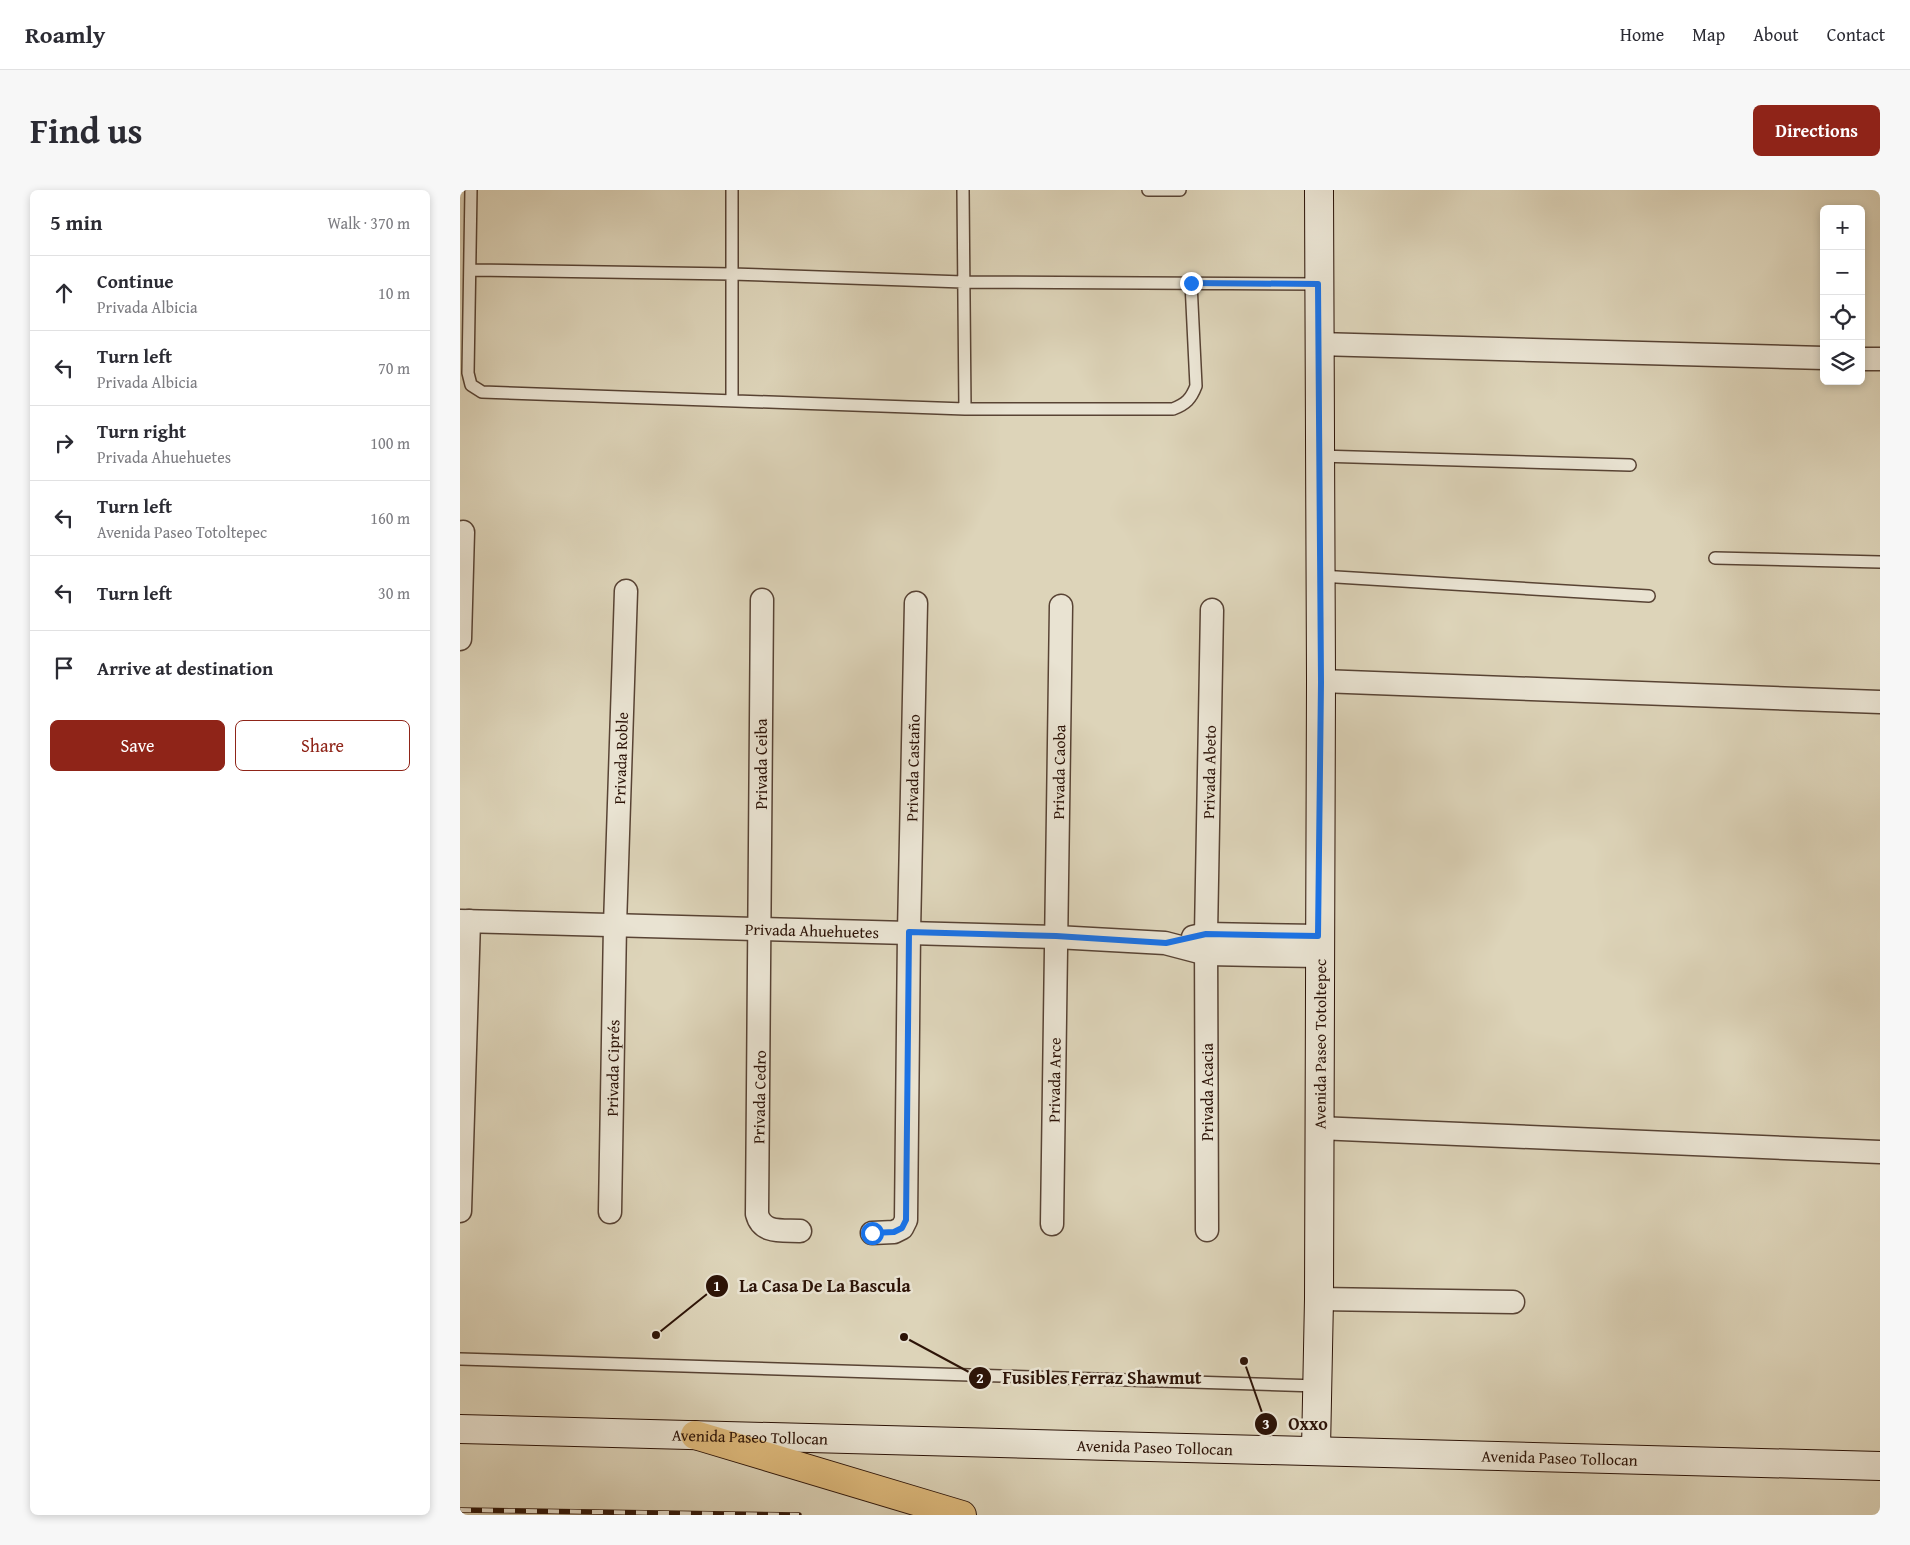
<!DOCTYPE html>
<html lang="en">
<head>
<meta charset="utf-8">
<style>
	body { margin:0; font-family:"Gentium Book Plus",serif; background:#f7f7f7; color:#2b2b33 }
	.controls { position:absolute; right:15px; top:15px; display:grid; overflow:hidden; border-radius:8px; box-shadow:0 2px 8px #0003 }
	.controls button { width:45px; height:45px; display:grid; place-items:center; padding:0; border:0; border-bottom:1px solid #e1e1e2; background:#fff; color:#2b2b33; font:25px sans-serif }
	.stop { position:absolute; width:15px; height:15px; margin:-11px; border:4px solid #1a73e8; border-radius:50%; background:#fff }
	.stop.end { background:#1a73e8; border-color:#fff; box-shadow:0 1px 5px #0008 }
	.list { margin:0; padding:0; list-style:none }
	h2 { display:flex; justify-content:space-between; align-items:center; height:65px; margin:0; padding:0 20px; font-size:21px }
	h2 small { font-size:16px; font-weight:400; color:#7c7c81 }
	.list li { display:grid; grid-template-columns:32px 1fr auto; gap:15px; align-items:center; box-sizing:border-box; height:75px; padding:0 20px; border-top:1px solid #e1e1e2 }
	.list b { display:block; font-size:19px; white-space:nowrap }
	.list p { margin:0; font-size:16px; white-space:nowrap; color:#7c7c81 }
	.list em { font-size:16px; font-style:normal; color:#7c7c81 }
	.actions { display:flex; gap:10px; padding:15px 20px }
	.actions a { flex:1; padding:11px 0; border:1px solid #8f2418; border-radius:8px; text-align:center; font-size:18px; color:#8f2418 }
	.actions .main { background:#8f2418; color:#fff }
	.icon { flex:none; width:28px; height:28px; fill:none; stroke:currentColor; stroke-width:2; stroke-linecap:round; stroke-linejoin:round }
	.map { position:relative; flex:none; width:1420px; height:1325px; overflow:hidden; border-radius:8px }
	header { display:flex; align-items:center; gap:30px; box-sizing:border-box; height:70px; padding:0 25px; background:#fff; border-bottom:1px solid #e1e1e2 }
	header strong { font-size:24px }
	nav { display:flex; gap:28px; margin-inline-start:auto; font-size:18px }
	.intro { display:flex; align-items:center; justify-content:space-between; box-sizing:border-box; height:120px; padding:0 30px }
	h1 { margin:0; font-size:35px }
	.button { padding:12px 22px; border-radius:8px; background:#8f2418; color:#fff; font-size:18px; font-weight:700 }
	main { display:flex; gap:30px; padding:0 30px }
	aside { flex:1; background:#fff; border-radius:8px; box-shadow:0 2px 8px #0003 }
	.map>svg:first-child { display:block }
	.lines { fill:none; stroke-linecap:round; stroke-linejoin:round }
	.service-casing { stroke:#584334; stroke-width:14 }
	.minor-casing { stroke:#584334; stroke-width:25 }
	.secondary-casing { stroke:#2c1307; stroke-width:30 }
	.trunk-casing { stroke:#2c1307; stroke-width:30 }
	.service { stroke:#e9e3d2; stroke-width:11 }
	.minor { stroke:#e9e3d2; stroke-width:22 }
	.secondary { stroke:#e9e3d2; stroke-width:28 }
	.trunk { stroke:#deba7c; stroke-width:28 }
	.rail-casing { stroke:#2c1307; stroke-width:5.5 }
	.rail { stroke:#e9e3d2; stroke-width:4; stroke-dasharray:11; stroke-linecap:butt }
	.route { stroke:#1a73e8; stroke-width:6 }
	.labels { text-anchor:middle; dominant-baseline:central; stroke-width:5; stroke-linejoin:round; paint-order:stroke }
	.street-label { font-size:16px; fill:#2c1307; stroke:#e9e3d2 }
	.leader { fill:none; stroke:#2c1307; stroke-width:2 }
	.callout-dot { fill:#2c1307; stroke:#e9e3d2; stroke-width:2 }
	.mark-label { font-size:15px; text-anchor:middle; font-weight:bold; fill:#fff }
	.callout-label { font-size:18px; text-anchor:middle; font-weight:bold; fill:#2c1307; stroke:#e9e3d2; stroke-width:5; stroke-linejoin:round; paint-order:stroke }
</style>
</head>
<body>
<header>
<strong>Roamly</strong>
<nav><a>Home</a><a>Map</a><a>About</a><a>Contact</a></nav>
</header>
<div class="intro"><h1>Find us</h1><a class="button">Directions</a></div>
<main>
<aside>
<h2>5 min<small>Walk · 370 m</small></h2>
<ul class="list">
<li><svg class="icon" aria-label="ahead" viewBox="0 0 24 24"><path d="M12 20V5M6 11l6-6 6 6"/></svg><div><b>Continue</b><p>Privada Albicia</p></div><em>10 m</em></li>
<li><svg class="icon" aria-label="left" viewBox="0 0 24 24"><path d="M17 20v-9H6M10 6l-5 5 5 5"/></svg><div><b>Turn left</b><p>Privada Albicia</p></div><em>70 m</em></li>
<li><svg class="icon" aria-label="right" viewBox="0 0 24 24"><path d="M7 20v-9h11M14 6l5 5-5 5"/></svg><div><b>Turn right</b><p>Privada Ahuehuetes</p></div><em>100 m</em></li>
<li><svg class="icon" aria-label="left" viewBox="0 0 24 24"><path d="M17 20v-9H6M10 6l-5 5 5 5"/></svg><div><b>Turn left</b><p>Avenida Paseo Totoltepec</p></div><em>160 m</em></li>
<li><svg class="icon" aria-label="left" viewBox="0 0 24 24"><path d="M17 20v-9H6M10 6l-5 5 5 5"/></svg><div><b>Turn left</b></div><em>30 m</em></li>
<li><svg class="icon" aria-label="arrive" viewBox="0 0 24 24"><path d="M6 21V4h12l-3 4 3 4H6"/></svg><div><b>Arrive at destination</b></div></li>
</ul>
<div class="actions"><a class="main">Save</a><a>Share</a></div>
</aside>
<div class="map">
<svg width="1420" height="1325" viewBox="0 0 1420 1325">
	<rect width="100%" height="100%" fill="#ddd4b9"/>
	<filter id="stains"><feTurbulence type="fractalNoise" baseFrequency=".004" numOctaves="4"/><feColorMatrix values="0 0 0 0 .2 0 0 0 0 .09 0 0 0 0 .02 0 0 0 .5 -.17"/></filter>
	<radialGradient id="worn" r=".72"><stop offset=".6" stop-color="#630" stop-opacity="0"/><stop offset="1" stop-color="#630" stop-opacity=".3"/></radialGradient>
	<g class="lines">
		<defs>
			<path id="service" d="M11,0L8,183L11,195L22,202L505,219H713C726,214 731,209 736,196L731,93
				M272,0V210
				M503,0L505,219
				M688,0H720
				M11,80L272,84L503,92L859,94
				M859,266L1170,275
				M1255,368L1420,372
				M860,386L1189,406
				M0,1169L857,1196"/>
			<g id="minor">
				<path d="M858,154L1364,168"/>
				<path d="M1401,169H1420"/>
				<path d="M302,410L297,1024C302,1044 322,1040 340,1041"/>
				<path d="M0,449L3,342"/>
				<path d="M861,491L1420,512"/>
				<path id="s1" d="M0,731L596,747L705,753L747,764L859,766"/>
				<path d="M733,747L746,744L859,746"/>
				<path d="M858,938L1420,962"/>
				<path d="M0,1021L9,731"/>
				<path id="s2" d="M150,1022L155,735L166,401"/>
				<path id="s3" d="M592,1034L601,416"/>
				<path id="s4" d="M747,1040L746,744L752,420"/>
				<path id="s5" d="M412,1043L434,1042L442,1038L446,1030L449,742L456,413"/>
				<path d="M859,1109L1053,1112"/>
			</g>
			<g id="secondary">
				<path id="s6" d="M0,1239L1420,1276"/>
				<path id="s7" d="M856,1259L859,1109L861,491L859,0"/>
			</g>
			<path id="trunk" d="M235,1245L502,1325"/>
		</defs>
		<!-- service casing -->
		<use href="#service" class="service-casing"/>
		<!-- minor casing -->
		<use href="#minor" class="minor-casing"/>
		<!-- secondary casing -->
		<use href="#secondary" class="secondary-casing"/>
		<!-- trunk casing -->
		<use href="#trunk" class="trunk-casing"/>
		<!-- service -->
		<use href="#service" class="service"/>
		<!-- minor -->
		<use href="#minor" class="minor"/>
		<!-- secondary -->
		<use href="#secondary" class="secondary"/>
		<!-- trunk -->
		<use href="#trunk" class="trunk"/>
		<defs>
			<path id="rail" d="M0,1320L339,1325"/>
		</defs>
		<!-- rail casing -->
		<use href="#rail" class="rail-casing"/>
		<!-- rail -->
		<use href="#rail" class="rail"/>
	</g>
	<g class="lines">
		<!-- route -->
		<path class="route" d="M412,1043L434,1042L442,1038L446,1030L449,742L596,746L706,753L746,744L858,746L861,492L858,94L731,93"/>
	</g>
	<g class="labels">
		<!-- street labels -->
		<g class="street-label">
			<text stroke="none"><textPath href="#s2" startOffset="454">Privada Roble</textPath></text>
			<text transform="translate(301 574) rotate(-90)">Privada Ceiba</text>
			<text stroke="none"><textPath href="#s5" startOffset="492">Privada Castaño</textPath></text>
			<text stroke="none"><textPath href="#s3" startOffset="452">Privada Caoba</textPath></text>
			<text stroke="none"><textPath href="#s4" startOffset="458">Privada Abeto</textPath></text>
			<text stroke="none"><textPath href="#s1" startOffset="352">Privada Ahuehuetes</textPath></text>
			<text stroke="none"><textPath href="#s7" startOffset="405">Avenida Paseo Totoltepec</textPath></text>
			<text stroke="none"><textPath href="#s2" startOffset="144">Privada Ciprés</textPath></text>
			<text stroke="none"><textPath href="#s3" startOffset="144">Privada Arce</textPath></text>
			<text transform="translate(747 902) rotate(-90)">Privada Acacia</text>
			<text transform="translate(299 907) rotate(-89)">Privada Cedro</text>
			<text stroke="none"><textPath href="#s6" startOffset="290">Avenida Paseo Tollocan</textPath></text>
			<text stroke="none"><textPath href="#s6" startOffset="695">Avenida Paseo Tollocan</textPath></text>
			<text stroke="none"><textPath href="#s6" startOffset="1100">Avenida Paseo Tollocan</textPath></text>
		</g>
	</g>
	<!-- callouts -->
	<path class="leader" d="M196 1145L257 1096M444 1147L520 1188M784 1171L806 1234"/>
	<g class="callout-dot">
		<circle cx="196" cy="1145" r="5"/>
		<circle cx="444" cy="1147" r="5"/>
		<circle cx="784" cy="1171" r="5"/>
		<circle cx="257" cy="1096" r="12"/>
		<circle cx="520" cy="1188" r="12"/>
		<circle cx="806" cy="1234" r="12"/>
	</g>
	<g class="mark-label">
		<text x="257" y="1101">1</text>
		<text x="520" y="1193">2</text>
		<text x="806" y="1239">3</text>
	</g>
	<g class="callout-label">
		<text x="365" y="1102">La Casa De La Bascula</text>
		<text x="642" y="1194">Fusibles Ferraz Shawmut</text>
		<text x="848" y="1240">Oxxo</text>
	</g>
	<rect width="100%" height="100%" filter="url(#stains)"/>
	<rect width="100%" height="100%" fill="url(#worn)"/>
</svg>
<div class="controls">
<button>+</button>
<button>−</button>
<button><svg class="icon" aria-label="locate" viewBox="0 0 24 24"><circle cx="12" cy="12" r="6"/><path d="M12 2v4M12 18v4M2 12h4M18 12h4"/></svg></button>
<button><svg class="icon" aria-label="layers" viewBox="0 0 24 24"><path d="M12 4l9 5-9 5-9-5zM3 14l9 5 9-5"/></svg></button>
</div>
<div class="stop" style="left:412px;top:1043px"></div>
<div class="stop end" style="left:731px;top:93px"></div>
</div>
</main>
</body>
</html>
